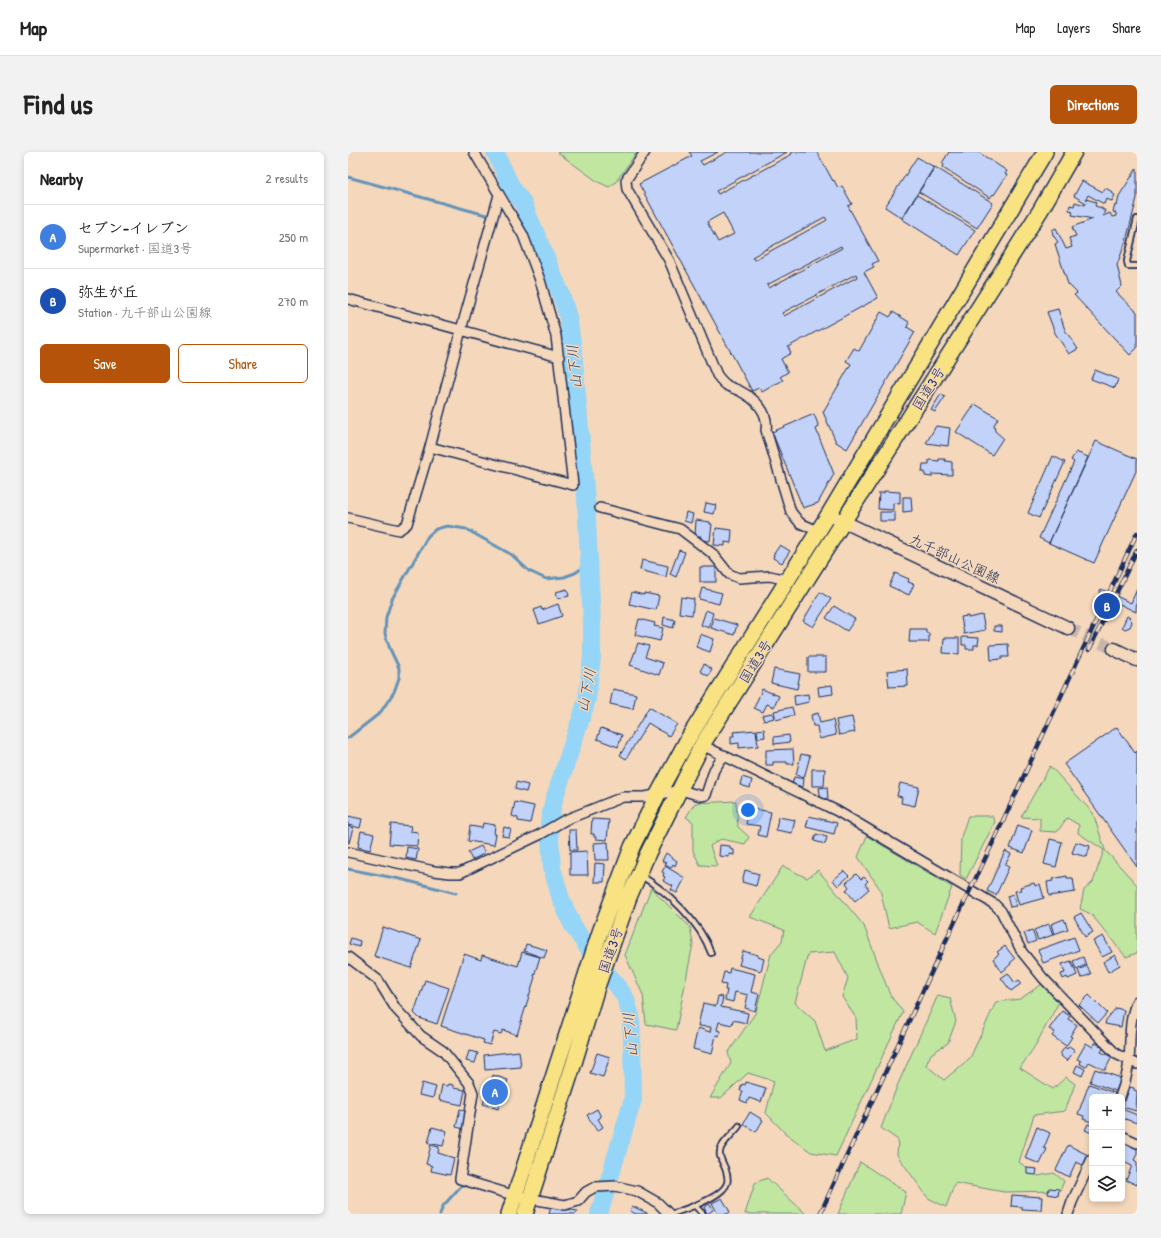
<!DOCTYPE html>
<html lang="en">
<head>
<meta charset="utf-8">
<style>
	body { margin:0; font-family:"Patrick Hand","Klee One",sans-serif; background:#f2f2f2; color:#222 }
	.controls { position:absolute; right:12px; bottom:12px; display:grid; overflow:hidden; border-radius:6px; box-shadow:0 2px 6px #0003 }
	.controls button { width:36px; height:36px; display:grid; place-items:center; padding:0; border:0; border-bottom:1px solid #e0e0e0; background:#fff; color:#222; font:20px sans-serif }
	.you { position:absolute; left:400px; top:658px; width:14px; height:14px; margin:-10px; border:3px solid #fff; border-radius:50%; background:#1a73e8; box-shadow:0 0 0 6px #1a73e833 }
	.badge { display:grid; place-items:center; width:26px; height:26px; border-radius:50%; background:#b45309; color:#fff; font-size:13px; font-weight:700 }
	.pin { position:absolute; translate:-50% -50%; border:2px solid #fff; box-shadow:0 1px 4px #0006 }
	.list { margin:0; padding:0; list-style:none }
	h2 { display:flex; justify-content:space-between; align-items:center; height:52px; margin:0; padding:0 16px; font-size:17px }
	h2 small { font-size:13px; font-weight:400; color:#767676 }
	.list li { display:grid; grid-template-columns:26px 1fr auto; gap:12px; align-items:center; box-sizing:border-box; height:64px; padding:0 16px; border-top:1px solid #e0e0e0 }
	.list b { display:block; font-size:15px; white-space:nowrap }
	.list p { margin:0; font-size:13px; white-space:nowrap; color:#767676 }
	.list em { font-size:13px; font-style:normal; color:#767676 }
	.actions { display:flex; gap:8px; padding:12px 16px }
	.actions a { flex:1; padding:9px 0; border:1px solid #b45309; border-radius:6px; text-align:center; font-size:14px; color:#b45309 }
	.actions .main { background:#b45309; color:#fff }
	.icon { flex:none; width:22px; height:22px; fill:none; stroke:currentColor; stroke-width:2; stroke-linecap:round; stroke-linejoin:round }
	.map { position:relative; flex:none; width:789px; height:1062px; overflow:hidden; border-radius:6px }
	header { display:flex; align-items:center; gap:24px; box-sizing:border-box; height:56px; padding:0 20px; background:#fff; border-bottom:1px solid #e0e0e0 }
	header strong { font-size:19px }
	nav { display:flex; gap:22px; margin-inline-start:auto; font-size:14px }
	.intro { display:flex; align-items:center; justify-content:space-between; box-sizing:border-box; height:96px; padding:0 24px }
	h1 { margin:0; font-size:28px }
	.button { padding:10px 18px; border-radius:6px; background:#b45309; color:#fff; font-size:14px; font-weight:700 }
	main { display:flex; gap:24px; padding:0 24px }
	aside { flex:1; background:#fff; border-radius:6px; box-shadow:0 2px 6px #0003 }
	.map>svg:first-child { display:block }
	.green { fill:#c1e6a0; stroke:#6e8a7f; fill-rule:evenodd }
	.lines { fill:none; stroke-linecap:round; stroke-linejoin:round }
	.stream { stroke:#6493ba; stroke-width:3 }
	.river { stroke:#95d5f7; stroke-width:18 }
	.building { fill:#c3d2f8; stroke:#1b2f5e; fill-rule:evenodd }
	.secondary-tunnel { stroke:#c9b6a8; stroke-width:12; stroke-dasharray:12 6; stroke-linecap:butt }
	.service-casing { stroke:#1b2f5e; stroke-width:8 }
	.minor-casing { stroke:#1b2f5e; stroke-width:12 }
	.secondary-casing { stroke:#1b2f5e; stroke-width:15 }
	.trunk-casing { stroke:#1b2f5e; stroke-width:18 }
	.service { stroke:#f5d8bb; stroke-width:4.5 }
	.minor { stroke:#f5d8bb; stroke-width:9 }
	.secondary { stroke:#f5d8bb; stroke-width:12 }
	.trunk { stroke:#f8e281; stroke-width:15 }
	.rail-casing { stroke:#1b2f5e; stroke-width:4.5 }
	.rail { stroke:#f5d8bb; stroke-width:3; stroke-dasharray:9; stroke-linecap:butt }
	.labels { text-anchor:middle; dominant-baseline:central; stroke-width:3; stroke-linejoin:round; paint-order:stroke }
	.street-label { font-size:14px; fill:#1b2f5e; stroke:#f5d8bb }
	.water-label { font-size:15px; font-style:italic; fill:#2d4875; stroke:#f5d8bb }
</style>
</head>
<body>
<header>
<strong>Map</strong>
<nav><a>Map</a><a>Layers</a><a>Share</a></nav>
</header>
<div class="intro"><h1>Find us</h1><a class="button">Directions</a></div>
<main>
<aside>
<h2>Nearby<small>2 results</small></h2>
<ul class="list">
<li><span class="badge" style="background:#3f7fe0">A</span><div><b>セブン-イレブン</b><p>Supermarket · 国道3号</p></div><em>250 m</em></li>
<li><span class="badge" style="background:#1a4fb4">B</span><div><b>弥生が丘</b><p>Station · 九千部山公園線</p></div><em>270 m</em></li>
</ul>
<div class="actions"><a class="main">Save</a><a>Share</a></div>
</aside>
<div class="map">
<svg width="789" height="1062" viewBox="0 0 789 1062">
	<rect width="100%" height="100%" fill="#f5d8bb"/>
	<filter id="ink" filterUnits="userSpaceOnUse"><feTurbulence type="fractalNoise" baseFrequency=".025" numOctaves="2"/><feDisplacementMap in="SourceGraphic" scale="8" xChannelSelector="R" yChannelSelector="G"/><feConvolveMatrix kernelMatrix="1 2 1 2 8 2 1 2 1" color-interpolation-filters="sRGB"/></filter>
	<g filter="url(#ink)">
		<!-- green -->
		<path class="green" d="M209,0H289L267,31L261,35L250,30Z
			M702,614L745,661L757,698L789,733V801L778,805L743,762L732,757L736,738L745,730L756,698L730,681L731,673L719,666L709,680L692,679V666L673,665Z
			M388,649L390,675L401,685L397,692L373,687L362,694L369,714L352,713L345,699V670L338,665L347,651Z
			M620,664H644L647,670L618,727L612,723L613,685Z
			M519,684L604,735L587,781L569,770L541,776L532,737L510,705Z
			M435,714L459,726L470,718L516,774L542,843L555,860L488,1004L463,1000L437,981L418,961L426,929L400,921L373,946H362L383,911L380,901L408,860L423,802L434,789L436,778L402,765ZM487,800L500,826L494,845L508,866L509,887L477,899L467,869L447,851L460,802Z
			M303,736L342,775L345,792L328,878L298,872L295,843L277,803Z
			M694,832L711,850L687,894L672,916L705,937L718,925L727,932L717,959L686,963L671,1010L690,1024L706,1021L716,1029L712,1039L656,1040L607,1031L598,1055L580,1046L549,1003L550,988L533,976L550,932L590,843L602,846L608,869L600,891L583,902L578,913L596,928L622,906L648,850L672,847Z
			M512,1010L558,1040L553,1062H490Z
			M419,1026L457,1061L456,1062H397L407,1031Z"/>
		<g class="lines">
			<!-- stream -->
			<path class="stream" d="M0,25L138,63
				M0,586L32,561L46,540L51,526V516L42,497L37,482L38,465L44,447L80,384L88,377L99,374L118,377L164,403L181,419L198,427L216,425L227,421L242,411
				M0,717L52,727L108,741
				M92,1062L95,1054L114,1033V1030"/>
			<!-- river -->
			<path class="river" d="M147,0L164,36L175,51L213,142L220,165L225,197L238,347L244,471V505L239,548L205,651L201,672L204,716L213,747L225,774L251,812L268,832L277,845L283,864L284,888L285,947L251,1062"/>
		</g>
		<!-- building -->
		<path class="building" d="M341,0H370L352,9L355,13L379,0H439L368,39L370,42L444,2L442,0H469L485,29L486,28L490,36L494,34L504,52L500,54L530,109L524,112L526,115L516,120L530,146L440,195L443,201L433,207L440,220L432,225L435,228L414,240L411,236L404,239L291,32L344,4ZM375,61L386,82L370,90L359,70ZM477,65L479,68L406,108L404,105ZM493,94L494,96L421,136L419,133ZM508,122L509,125L436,164L434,161Z
			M601,0H630L659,19L657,22L659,23L646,43L645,42L642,46L595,15L596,12L594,11Z
			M569,5L586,15L554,66L537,55Z
			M587,15L645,51L629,76L571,40Z
			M789,16V46L778,89L769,113L774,134L768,140L789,160V196L782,203L726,143L729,141L720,132L707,92L710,90L705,83L704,78L708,76L718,97L724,95L721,86L728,84L724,75L745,67L724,63L725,59L721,58L722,53L726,54L727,50L737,53L738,51L726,44L734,29L755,40L757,36L765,40L764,41L767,43L764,49L758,47L756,52L740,43L738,47L748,50L747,54L754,56V58H757L755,64L762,61L764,65L768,64V61L765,60L767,53L769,54L771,44Z
			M569,43L627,78L611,103L554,67Z
			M710,157L717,178L730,197L721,202L707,181L699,160Z
			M533,160L542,165L545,160L561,170L559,175L567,180L499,297L488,290L475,260L503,212L498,209L506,196L511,199Z
			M747,218L770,227L767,236L743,227Z
			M593,242L597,245L587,260L583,258Z
			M627,252L650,266L646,273L647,279L655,286L644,303L608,280Z
			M466,262L471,275L468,277L486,322L470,351L455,356L424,280Z
			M588,274L602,276L600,294L578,291Z
			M748,289L789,307V317L746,411L701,391Z
			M728,300L740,305L701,391L691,386L726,310L723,308Z
			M705,304L717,310L691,366L680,361Z
			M591,307H597V309L604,310V323L584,322V325L577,324V320H574L575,312H581V308L591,309Z
			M536,339L552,340V352L545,351V358L530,357L531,341H536Z
			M555,345H563L564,359L555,360Z
			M358,351L368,353L366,362L356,360Z
			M338,360L345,362L343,371L336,369Z
			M532,360H547V369H532Z
			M348,368L362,370V372H364L362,389L352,388L353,384H347Z
			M368,376L384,378L383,391L377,390V394L366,393Z
			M432,393L442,399L434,411L425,406L426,403H425Z
			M331,398L337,400L328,425L322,422Z
			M294,408L320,414L318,425L292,418Z
			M352,415H368V430H352Z
			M547,421L561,427L560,430L566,432L561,443L541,434Z
			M354,436L374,441L371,452L351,447Z
			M219,437L221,444L210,447L208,440Z
			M753,437L783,451L789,437L788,460L751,442Z
			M284,440L296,443V441L311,444L308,458L281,452Z
			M472,440L483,447L465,475L455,469Z
			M333,445L346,447L344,463L331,461Z
			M210,452L214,464L191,472L186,458L193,455L194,458Z
			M486,454L507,467L499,479L478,466Z
			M358,458L365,461L361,476L353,473Z
			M634,463L637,478L616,482L613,465L620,464V466Z
			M779,464L782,466L784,470L782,475L777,477L774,475Z
			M316,465L327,468L325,476L315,473Z
			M366,466L389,473L386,483L363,476Z
			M291,467L307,471L306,474L315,476L312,489L287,483Z
			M646,474H654V480L646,479Z
			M562,477H578V481H581V490H561Z
			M352,482L366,487L362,500L348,495Z
			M614,485L631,486L630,493H626V497H618V493H614Z
			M596,486H611V502L595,501Z
			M290,491L301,494L297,505L315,511L311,523L282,513Z
			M660,492L661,505H654V507L643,508L642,493Z
			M460,505H478V520H460Z
			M356,512L364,518L360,524L352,519Z
			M426,517L452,522L449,537L423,531Z
			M559,517L560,534L541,535L539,519Z
			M484,533L485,542L471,544L470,535Z
			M265,537L288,542L285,557L262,552Z
			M414,537L431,544L426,555L419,552L415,560L406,556Z
			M460,542L461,550L447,553L446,544Z
			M301,555L329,572L321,584L300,571L278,607L272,603Z
			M444,555L446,563L428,568L426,559Z
			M424,561L426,566L416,569L414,563Z
			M470,561L472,571L485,568L488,583L471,587L469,574H465L463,563Z
			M504,565L507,580L491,583L488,568Z
			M769,575L787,601L789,599V715L716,612Z
			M253,576L274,583L270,595L249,587Z
			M416,577L417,585L410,586L409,578Z
			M408,578L410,594L391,596V591L383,592V584H386L385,580Z
			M441,583L442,590L426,592V585Z
			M445,597L446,612H439V610H425V613H418V598Z
			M453,602L462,604L456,626L448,623Z
			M464,617H477L476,634H464Z
			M394,625L404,628L402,636L392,633Z
			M446,625L456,627L455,635L444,632Z
			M168,630L180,633L178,640L167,637Z
			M552,631L571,635L567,654L553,651L554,645L549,644Z
			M479,635L480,646L473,648L471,636Z
			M167,650L186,654L182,671L170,669V666L164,664Z
			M393,653H399L397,663L392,662Z
			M401,656L423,660L418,685L410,683L412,674L398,672Z
			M0,664L14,667L12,676L0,673Z
			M461,664L489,671L486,682L458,675Z
			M430,665L447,668L444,681L428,678Z
			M244,667L261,668L259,688L248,687V685H246V682H243Z
			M135,671L147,673L146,682H148L146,693L120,689L122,674L134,676Z
			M43,672L63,674L62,679L70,680L69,694L41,692Z
			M670,673L684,678L676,701L662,696Z
			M0,674L5,676L1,691H0Z
			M156,675L163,677L161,685L154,684Z
			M221,678H228L229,698H222Z
			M13,679L26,682L22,698L10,695Z
			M468,682L479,685L477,692L466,689Z
			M702,687L714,690L708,715L696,712Z
			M260,690L261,708H247L246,691Z
			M728,690L742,694L739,705L724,701Z
			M372,693L382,694V697L386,698V703L381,702V705L371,704Z
			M133,694L137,701L124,708L120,700Z
			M59,695L70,697L68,708L58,706Z
			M239,699L240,723H222V700Z
			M657,699L663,702L657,713L661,715L648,743L639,739Z
			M318,701L329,709L327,714L325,712L323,716L317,713L318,711L314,709Z
			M247,711L257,712L256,730H246Z
			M317,714L337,726L329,741L323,738L325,734L315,729L317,725L315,724L316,721L314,720Z
			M397,718L411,722L408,734L394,730Z
			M496,719L501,724L490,734L485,728Z
			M508,722L513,727L516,725L520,729L517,732L521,737L507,749L498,738L501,735L498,731Z
			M719,724V726H725L727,740L701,744L699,730L705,729L704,727Z
			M686,731L687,734L692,732L696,746L671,753L667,739L673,738L672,735Z
			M665,742L668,754L662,755L659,744Z
			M733,761L745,780L737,785L726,765Z
			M716,767L720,777L706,782L703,772Z
			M701,772L705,783L690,788L686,778Z
			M35,775L73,788L63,816L26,804Z
			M684,778L688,789L680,792L676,781Z
			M755,784L764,800L754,805L745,789Z
			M726,785L731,798L695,811L690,798Z
			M3,786L12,789L11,795L1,792Z
			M178,792L199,798L196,806L176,799Z
			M657,794L667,807L662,811L663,812L654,820L645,807L651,802L649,800Z
			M395,799L410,803V805L416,807L413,819L391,813Z
			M174,800L192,805L186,824L187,825L169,883L155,878L153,882L146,880L142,893L135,891L136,888L93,874L116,802L133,808L134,803L170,814Z
			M767,803L772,813L760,820L755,810Z
			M735,805L738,813L728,817L725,809Z
			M723,809L729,823L720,827L719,825L715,827L713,822L717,821L714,812Z
			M739,814L743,822L733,826L730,818Z
			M382,816L407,822L403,840L411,842L407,859L397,856L400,843L387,840L385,850L377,848L379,838H377L378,833L373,832L376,820L381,821Z
			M660,821L667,831L671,828L674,831L663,839L653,826Z
			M77,828L101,836L89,872L71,866L66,861Z
			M741,843L759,861L750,871L731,853Z
			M370,844L375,845L373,855L400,861L398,871L385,868L384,873L371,870L369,878L372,879L371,884L368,883L364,902L345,897L350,876L362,880L363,875L350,874L355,851L368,854Z
			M768,856L776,858L773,875L757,872L758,868Z
			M714,859L722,864L720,867L729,873L722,884L724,885L718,894L704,884L707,880L701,877Z
			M738,891L745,895L747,891L756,895L753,900L764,905L757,918L741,910L738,915L732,912L733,909L729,907Z
			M721,894L727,898L719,909L713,904L714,903L712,902L717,895L719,897Z
			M121,899L130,901L127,911L118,909Z
			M171,899L173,915L137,918L136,903Z
			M249,901L262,905L255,925L242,921Z
			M729,913L737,917L734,924L726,920Z
			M747,917L773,926L768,939L742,930Z
			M145,923L160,928L150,957L135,952Z
			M398,930L418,936L413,950L401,946L399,951L392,948L395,939H392L394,932L397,933Z
			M74,931L88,935L85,946L71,943Z
			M100,932L105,933V936L117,938L114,953L91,948L94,933L99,934Z
			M741,932L767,941L766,945H744V970L735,967L736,964L730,962Z
			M782,935L786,936V938L789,939L788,959L775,955Z
			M112,957L120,959L116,977L108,975Z
			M249,957L253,965L250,967L255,975L249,979L239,963Z
			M774,957L789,963V971L774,966Z
			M402,960L415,968L408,980L395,972Z
			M740,972L744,973V981L737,978Z
			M84,975L99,979L95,994L80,991Z
			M689,975L702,981L696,996L699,997L692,1012L677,1006Z
			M774,988L789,996V1002L786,1008L789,1010V1033L778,1028L784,1014L774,1009Z
			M83,993L91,995L90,1001L106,1006L102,1023L83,1019L84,1014L78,1012Z
			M720,993L740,1003L735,1013L728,1010L721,1025L708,1018Z
			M679,1016L689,1017L688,1023L679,1022Z
			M701,1036L711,1037L710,1044L700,1042Z
			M664,1043L694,1045L693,1058L674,1057V1055L663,1054Z
			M374,1046L382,1060L379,1062H370L364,1051Z
			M362,1052L365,1058L359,1062L356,1055Z
			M284,1054L299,1061V1062H288L282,1059Z
			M203,1055L230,1059L228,1062H201Z"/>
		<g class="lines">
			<!-- secondary-tunnel -->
			<path class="secondary-tunnel" d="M720,476L766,497"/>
			<defs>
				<path id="service" d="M789,67L779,109L780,114H789
					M292,723C320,740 352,770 363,801
					M347,1054L355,1062
					M323,1062C336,1058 375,1045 379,1031C380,1028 379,1022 378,1019C376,1011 369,1005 373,996C377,988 386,981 391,974"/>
				<path id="minor" d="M297,0L278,28L279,37L321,108L369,223C372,227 375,231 380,234C384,236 388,237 392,239C407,247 421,260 418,278L443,360L452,371L470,379
					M0,147L211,205
					M82,295L225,333L208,184L192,128L175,83L126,0
					M252,356L332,377L365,402L381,422L391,426L422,424L439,428
					M0,366L51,378L59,372L82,295L113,178L151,43
					M354,593L489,659L646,752L653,759L674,800L695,826L768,902L789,912
					M0,700L86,719L102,721H112L191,683L217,668L275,645H297L333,638L353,644L358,643L366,618L376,603
					M0,805L30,828L48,857L73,884L95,899L121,931L125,941L112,1027L168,1044L217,1053L230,1049L238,1040L247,1035L267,1034L289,1039L310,1051L321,1062
					M772,945C776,934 780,920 781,908C783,888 780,869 789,849
					M774,984L789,991
					M720,1062L724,1050L744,1007"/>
				<path id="secondary" d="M488,366L720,476
					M766,497L789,508"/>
				<path id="trunk" d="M161,1062L252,780L284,695L310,642L341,585L481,362L697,0
					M177,1062L226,911L249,835L281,745L300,701L354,593L692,59L726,0"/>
			</defs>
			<!-- service casing -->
			<use href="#service" class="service-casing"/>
			<!-- minor casing -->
			<use href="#minor" class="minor-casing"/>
			<!-- secondary casing -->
			<use href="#secondary" class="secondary-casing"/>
			<!-- trunk casing -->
			<use href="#trunk" class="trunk-casing"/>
			<!-- service -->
			<use href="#service" class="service"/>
			<!-- minor -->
			<use href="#minor" class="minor"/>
			<!-- secondary -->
			<use href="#secondary" class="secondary"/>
			<!-- trunk -->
			<use href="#trunk" class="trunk"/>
			<defs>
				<path id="rail" d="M741,498L789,398
					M472,1062L601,782L647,686L789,381"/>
			</defs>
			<!-- rail casing -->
			<use href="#rail" class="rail-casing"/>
			<!-- rail -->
			<use href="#rail" class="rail"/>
		</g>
	</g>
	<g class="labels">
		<!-- street labels -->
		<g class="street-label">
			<text transform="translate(580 236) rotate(-58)">国道3号</text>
			<text transform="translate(607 406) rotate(25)">九千部山公園線</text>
			<text transform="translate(407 509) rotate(-58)">国道3号</text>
			<text transform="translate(262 798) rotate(-71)">国道3号</text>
		</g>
		<!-- water labels -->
		<g class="water-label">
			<text transform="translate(226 215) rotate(-96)">山下川</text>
			<text transform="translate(238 538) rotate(-79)">山下川</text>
			<text transform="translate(282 883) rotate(-95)">山下川</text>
		</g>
	</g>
</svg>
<div class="controls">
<button>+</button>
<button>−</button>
<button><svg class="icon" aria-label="layers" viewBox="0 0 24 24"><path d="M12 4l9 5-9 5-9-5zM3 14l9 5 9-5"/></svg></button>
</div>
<div class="you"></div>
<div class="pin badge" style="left:147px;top:940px;background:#3f7fe0">A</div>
<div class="pin badge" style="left:759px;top:454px;background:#1a4fb4">B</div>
</div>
</main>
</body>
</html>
